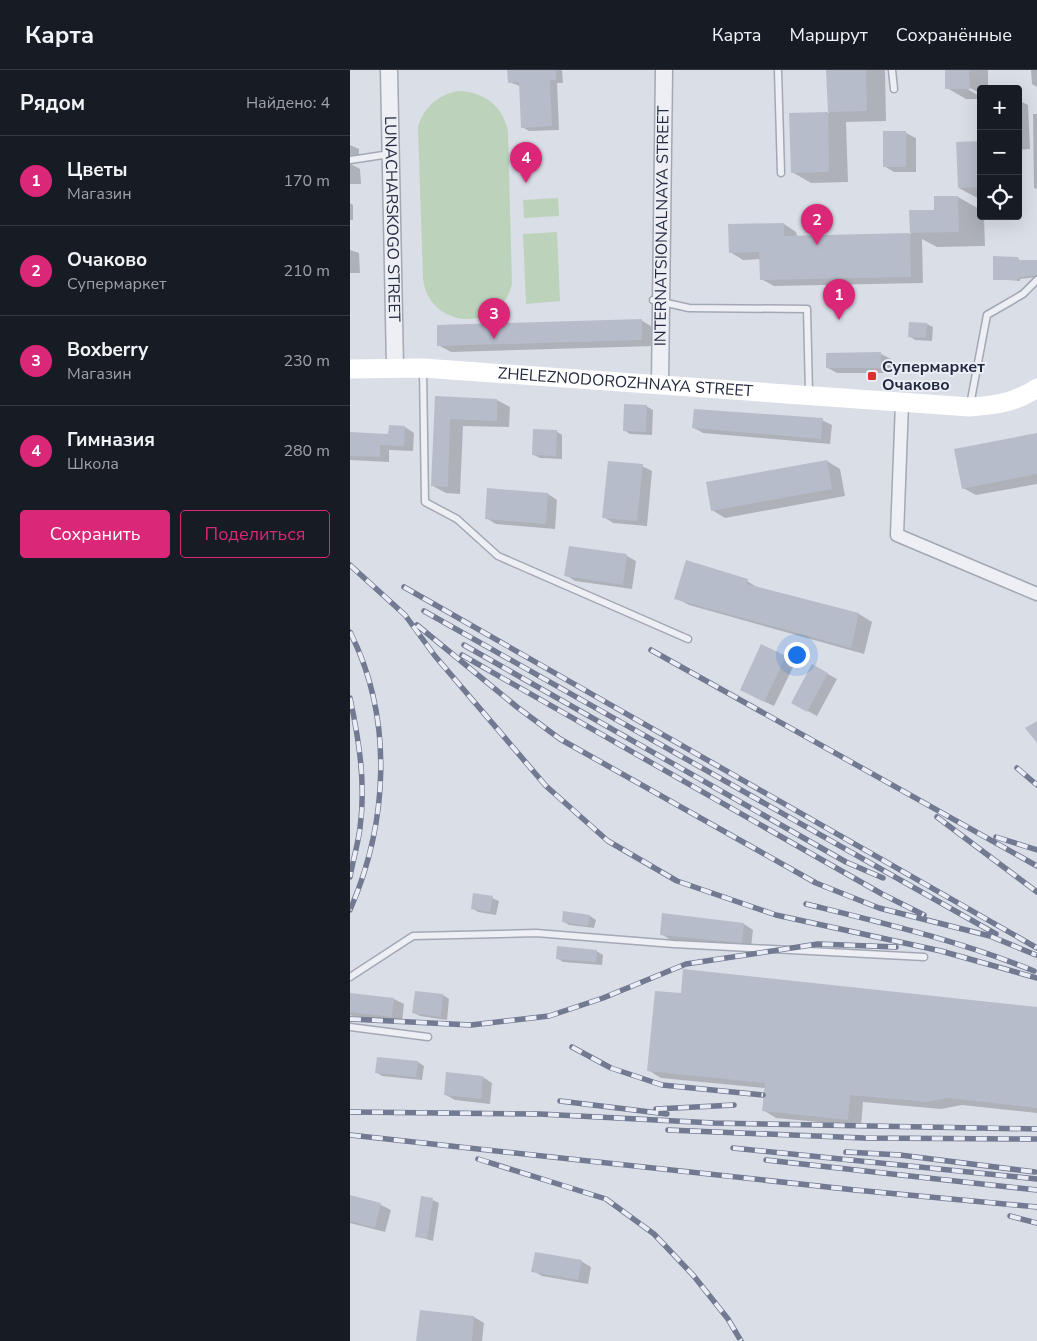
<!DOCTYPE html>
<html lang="ru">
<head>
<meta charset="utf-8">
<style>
	body { margin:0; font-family:"Nunito Sans",sans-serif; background:#20242c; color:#f1f3f6 }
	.controls { position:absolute; right:15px; top:15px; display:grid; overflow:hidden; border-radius:5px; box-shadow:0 5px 20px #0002 }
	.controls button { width:45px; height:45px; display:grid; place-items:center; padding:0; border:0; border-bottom:1px solid #363941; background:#171b24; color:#f1f3f6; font:25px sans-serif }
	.you { position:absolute; left:446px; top:584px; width:18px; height:18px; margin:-12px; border:4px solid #fff; border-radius:50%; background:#1a73e8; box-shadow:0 0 0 8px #1a73e833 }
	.badge { display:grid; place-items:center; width:32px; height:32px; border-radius:50%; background:#db2777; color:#fff; font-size:16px; font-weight:700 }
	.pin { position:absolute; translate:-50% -41px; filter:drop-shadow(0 1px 2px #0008) }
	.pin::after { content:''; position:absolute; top:26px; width:18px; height:15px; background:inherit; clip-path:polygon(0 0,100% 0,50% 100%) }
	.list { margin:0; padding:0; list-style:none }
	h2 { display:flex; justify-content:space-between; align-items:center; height:65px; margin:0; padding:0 20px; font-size:21px }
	h2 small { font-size:16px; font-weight:400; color:#9ea1a6 }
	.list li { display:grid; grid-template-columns:32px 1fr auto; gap:15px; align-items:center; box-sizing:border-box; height:90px; padding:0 20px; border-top:1px solid #363941 }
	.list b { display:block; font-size:19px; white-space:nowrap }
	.list p { margin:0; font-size:16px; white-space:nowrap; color:#9ea1a6 }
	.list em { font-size:16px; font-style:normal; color:#9ea1a6 }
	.actions { display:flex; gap:10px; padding:15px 20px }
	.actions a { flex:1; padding:11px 0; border:1px solid #db2777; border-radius:5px; text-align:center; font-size:18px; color:#db2777 }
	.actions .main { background:#db2777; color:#fff }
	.icon { flex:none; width:28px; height:28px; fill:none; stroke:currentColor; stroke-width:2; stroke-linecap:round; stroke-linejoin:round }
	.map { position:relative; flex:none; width:687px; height:1271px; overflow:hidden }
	header { display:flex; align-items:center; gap:30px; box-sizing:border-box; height:70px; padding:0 25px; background:#171b24; border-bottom:1px solid #363941 }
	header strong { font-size:24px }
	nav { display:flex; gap:28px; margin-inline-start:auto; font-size:18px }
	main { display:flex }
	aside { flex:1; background:#171b24 }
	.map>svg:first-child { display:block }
	.green { fill:#bdd2bb }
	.shadow { fill:#0003 }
	.building { fill:#b7bcca }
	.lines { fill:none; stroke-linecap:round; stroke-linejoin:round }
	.service-casing { stroke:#a3a8b4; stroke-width:9 }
	.minor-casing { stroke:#a3a8b4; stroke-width:15 }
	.tertiary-casing { stroke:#a3a8b4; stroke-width:19 }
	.service { stroke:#edeff5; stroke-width:6 }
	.minor { stroke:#edeff5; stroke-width:12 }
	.tertiary { stroke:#edeff5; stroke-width:16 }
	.secondary { stroke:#fff; stroke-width:19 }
	.rail-casing { stroke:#727a92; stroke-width:5.5 }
	.rail { stroke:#eaedf5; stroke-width:4; stroke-dasharray:11; stroke-linecap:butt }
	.poi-dot { fill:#dc2f30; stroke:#eaedf5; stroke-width:2 }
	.labels { text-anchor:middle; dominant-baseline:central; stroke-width:4; stroke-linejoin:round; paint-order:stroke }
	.street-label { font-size:16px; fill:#23293e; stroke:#eaedf5 }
	.poi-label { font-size:16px; font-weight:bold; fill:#23293e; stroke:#eaedf5; text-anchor:start }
</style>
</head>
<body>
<header>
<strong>Карта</strong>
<nav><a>Карта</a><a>Маршрут</a><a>Сохранённые</a></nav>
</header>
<main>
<aside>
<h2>Рядом<small>Найдено: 4</small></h2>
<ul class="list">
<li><span class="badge">1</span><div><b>Цветы</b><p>Магазин</p></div><em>170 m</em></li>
<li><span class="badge">2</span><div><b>Очаково</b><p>Супермаркет</p></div><em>210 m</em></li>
<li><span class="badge">3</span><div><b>Boxberry</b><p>Магазин</p></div><em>230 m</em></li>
<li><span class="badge">4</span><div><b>Гимназия</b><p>Школа</p></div><em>280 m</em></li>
</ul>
<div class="actions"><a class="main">Сохранить</a><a>Поделиться</a></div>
</aside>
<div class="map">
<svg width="687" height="1271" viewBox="0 0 687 1271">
	<rect width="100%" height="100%" fill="#dadee7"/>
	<!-- green -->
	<path class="green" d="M108,21C134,21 154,37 158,62L162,214C150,264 79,259 73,209L68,57C74,37 88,25 108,21Z
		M208,128L209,146L174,148L173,130Z
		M207,162L210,231L176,234L173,164Z"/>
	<!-- shadow -->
	<path class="shadow" d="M159,0H212L213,13H207L209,60L179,61L172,57L170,16L159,12Z
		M478,0H535L536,51L496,52L498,112L461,113L442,102L441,44L479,43Z
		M596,0H638V19H631V24L615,15L614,17L631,27V29H616L597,18Z
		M681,0H687V17L682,14Z
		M668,30L678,35L680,79L668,80Z
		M683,44H687V119L684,118Z
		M556,63L566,68V102H544L534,96Z
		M629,72L631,73V130L609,118Z
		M0,75L9,79V88L4,89L1,94L10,99L11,114H0Z
		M608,127L631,140V146H634L635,176L587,177L572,169L573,213L424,216L411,209V189L393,190L380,182L434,154L446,162L447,166L561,164L560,142L585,141Z
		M0,133L3,135V150H0Z
		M0,180L9,183L10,203H0Z
		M668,188L670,191H687V207L670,209V211L644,209Z
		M291,250L304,258L305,276L101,282L88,275Z
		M577,254L583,257L582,271L565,270L559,266Z
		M531,284L541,289V303H487L478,298Z
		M86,328L147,330L160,337L159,357L113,356L110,424L96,423L83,416Z
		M296,336L303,340L302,365L280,364L274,360Z
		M472,350L482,355L480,374L353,363L344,358Z
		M55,357L64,363L63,381L39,380V392L0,390V363L39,365Z
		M206,361L212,365V389L190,388L184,385Z
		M687,364V414L626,425L613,418Z
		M477,391L490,399L495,426L375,448L362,440Z
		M292,396L302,401L297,456L263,453L254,447Z
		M198,424L207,430L205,459L146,454L136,448Z
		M277,486L286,491L282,519L225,511L216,505Z
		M397,511L410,519L509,544L522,552L514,584L339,535L326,528Z
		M412,576L445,593L424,636L401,625Z
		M463,596L487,609L467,646L443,633Z
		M142,828L149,831L146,845L128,842L122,838Z
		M240,846L246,850L244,858L219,855L213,851Z
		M394,854L403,860L401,877L321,870L311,864Z
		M246,881L253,885L252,895L213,892L207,888Z
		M66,922L93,925L99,929L97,950L70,946L64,943Z
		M0,924L44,929L54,934L52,952L2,946L0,945Z
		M332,925L687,938V1043L612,1035L591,1039L513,1032L511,1056L426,1048L413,1040L415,1018L311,1008L298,1000Z
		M68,992L74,996L72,1010L32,1006L26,1002Z
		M133,1007L142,1013L140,1034L105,1030L96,1025Z
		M0,1127L31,1135L41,1140L35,1162L0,1153Z
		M83,1130L89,1133L83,1171L66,1166Z
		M231,1191L241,1197L238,1214L192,1206L183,1201Z
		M124,1247L134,1253L132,1271H68Z"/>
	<!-- building -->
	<path class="building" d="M157,0H206V10H200L202,56L171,58L169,12L158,13Z
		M476,0H516L517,41L478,42Z
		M595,0H619L620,19H595Z
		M478,42L479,102L441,103L439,43Z
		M533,61H556V97H533Z
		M630,71L631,117L608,118L606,72Z
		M584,126H608L609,162L560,163L559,140H584Z
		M434,153V166L560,163L561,207L410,210L409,182L379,183L378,154Z
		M643,186L668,187V190H687V205L668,208V210H643Z
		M292,249V270L87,276V255Z
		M559,252L577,253L576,268L558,267Z
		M531,282V298H476V283Z
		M85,326L147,329V351L100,349L98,417L81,416Z
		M274,334L297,335L296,362L273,361Z
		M344,339L473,348L471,369L342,358Z
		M39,355L55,356L54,376L30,375V387L0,386V362L38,364Z
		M183,359L207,360L206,386L182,385Z
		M687,363V404L612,419L604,379Z
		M477,390L482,419L361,441L356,412Z
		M258,391L293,394L287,451L252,448Z
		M137,418L198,423L196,454L135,449Z
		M219,476L277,484L273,515L214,506Z
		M336,490L398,509L397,514L509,543L501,578L324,529Z
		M411,574L436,586L414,632L390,620Z
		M462,594L478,603L457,642L441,633Z
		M687,651V673L675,658Z
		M123,823L143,826L140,842L121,839Z
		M213,841L240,845L238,856L212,852Z
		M312,843L394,853L392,873L310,865Z
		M207,876L247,880L246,892L206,889Z
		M333,899L687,937V1038L598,1028L577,1032L500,1025L498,1050L412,1041L415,1013L297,1001L305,921L331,923Z
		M65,921L93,924L91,947L62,943Z
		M0,923L44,928L42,947L0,942Z
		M27,987L68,991L66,1007L25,1003Z
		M96,1002L133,1006L131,1029L94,1025Z
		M0,1125L31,1133L25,1158L0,1151Z
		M71,1126L83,1128L77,1169L65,1167Z
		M185,1182L232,1190L228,1210L181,1202Z
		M70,1240L124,1246L122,1271H66Z"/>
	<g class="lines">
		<defs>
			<path id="service" d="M428,0L431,103
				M542,0L544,19
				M0,90L40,84
				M303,230L339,238L457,239L459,323
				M73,300L75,432L107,449L148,486L338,569
				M620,335L637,245L673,224L687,210
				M0,907L63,866L186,863L324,874L574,887
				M0,957L78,967"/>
			<path id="minor" d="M552,333L547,465L687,524"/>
			<g id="tertiary">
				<path id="s1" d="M39,0L45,297"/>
				<path id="s2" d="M310,314L314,0"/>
			</g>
		</defs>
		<!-- service casing -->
		<use href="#service" class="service-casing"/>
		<!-- minor casing -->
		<use href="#minor" class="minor-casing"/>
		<!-- tertiary casing -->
		<use href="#tertiary" class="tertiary-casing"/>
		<!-- service -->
		<use href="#service" class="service"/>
		<!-- minor -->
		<use href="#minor" class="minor"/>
		<!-- tertiary -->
		<use href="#tertiary" class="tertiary"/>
		<!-- secondary -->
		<path class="secondary" id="s3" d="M0,299L73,298L620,337C646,335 665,333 687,318"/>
		<defs>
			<path id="rail" d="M0,495L55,545L85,586L196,716L258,771L327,811L426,845L591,881L687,908
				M54,517L687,878
				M74,541L646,864
				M67,555L167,637L210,669L466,813L529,838L640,866L686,885
				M0,562C44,649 38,753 0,840
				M114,575L496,792L533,808
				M301,580L687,796
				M112,585L532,824L574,845
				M0,628C9,670 16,714 10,758C8,774 3,790 0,807
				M667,698L687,715
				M587,747L687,822
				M646,767L687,780
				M456,834C533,853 610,871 684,901
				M0,949L121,955L199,946L253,928L336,894L468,874L546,877
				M222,977L261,998L312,1015L413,1025
				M210,1031L317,1044
				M306,1039L384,1035
				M0,1042L190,1044L364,1053L687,1059
				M318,1060L514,1068L687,1069
				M0,1065L505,1120L687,1137
				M383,1078L687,1109
				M496,1082L550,1085L685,1102
				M128,1089L256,1129L304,1164L343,1205L378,1249L391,1271
				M416,1090L687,1120
				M660,1146L687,1153"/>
		</defs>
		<!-- rail casing -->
		<use href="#rail" class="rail-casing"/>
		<!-- rail -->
		<use href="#rail" class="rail"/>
	</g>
	<!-- markers -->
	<rect class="poi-dot" x="517" y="301" width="10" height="10" rx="2.5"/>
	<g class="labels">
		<!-- street labels -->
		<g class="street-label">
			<text stroke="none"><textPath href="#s1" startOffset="149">LUNACHARSKOGO STREET</textPath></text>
			<text stroke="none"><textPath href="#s2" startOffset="158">INTERNATSIONALNAYA STREET</textPath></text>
			<text stroke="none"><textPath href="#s3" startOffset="276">ZHELEZNODOROZHNAYA STREET</textPath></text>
		</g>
		<!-- poi labels -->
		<g class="poi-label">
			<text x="532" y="297">Супермаркет<tspan x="532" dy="18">Очаково</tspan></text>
		</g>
	</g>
</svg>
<div class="controls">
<button>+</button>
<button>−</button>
<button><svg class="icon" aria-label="locate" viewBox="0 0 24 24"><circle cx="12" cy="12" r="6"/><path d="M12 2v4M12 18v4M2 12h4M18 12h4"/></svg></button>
</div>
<div class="you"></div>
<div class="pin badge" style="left:489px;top:250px">1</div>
<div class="pin badge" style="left:467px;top:175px">2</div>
<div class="pin badge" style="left:144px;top:269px">3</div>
<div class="pin badge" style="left:176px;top:113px">4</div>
</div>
</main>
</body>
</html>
